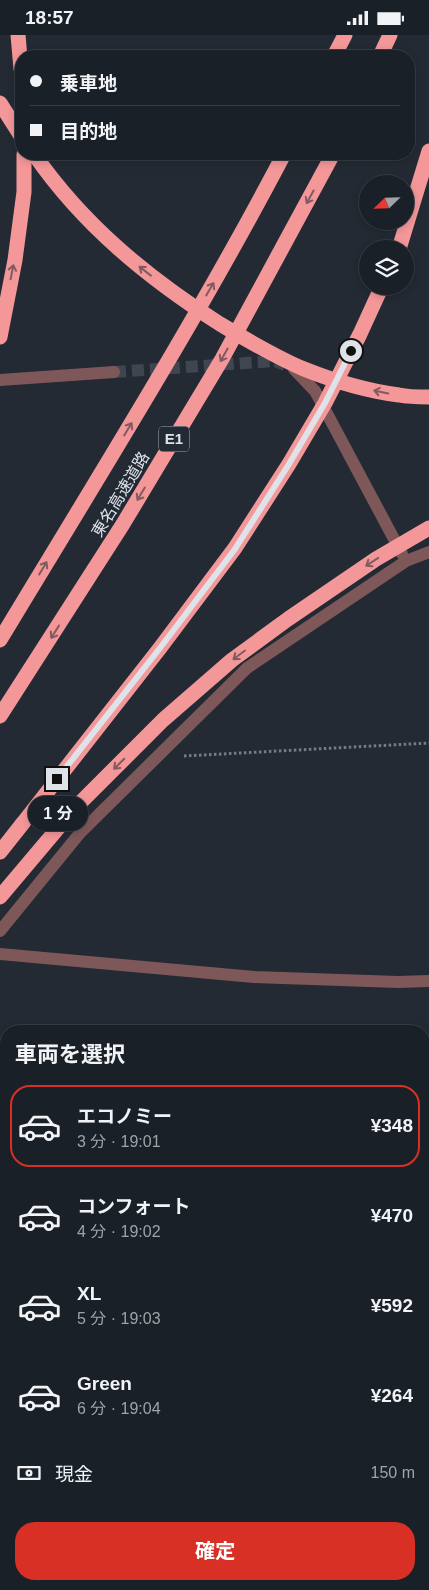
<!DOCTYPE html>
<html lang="ja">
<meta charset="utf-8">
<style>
:root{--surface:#1a2027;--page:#23282f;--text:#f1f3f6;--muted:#9fa3a7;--line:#383e44;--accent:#d93025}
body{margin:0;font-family:Helvetica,"Noto Sans JP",sans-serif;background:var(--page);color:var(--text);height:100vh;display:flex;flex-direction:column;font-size:19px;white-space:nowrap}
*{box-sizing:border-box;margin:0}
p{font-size:16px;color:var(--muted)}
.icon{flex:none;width:28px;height:28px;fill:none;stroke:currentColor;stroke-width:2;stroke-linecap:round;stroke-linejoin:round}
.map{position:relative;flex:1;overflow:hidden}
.details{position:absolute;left:0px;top:990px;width:430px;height:565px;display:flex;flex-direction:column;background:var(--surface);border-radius:20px 20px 0 0;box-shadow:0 2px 8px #0003,0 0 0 1px var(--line)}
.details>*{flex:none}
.banner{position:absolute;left:15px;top:15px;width:400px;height:110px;border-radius:20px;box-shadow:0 2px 8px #0003,0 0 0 1px var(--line);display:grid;align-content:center;height:110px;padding:0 15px;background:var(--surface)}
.needle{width:32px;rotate:247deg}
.buttons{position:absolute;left:359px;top:140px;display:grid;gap:10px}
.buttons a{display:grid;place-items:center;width:55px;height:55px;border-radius:50%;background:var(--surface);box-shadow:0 2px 8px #0003,0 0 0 1px var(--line);font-size:25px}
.end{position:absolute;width:22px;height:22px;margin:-11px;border:6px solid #dee2e9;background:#111;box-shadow:0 0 0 2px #111}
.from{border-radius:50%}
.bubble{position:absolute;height:35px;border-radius:18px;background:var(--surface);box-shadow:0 2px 8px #0003,0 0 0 1px var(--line);font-size:16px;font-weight:700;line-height:35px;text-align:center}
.banner b{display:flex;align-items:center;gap:18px;height:48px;font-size:19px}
.banner b+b{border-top:1px solid var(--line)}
.banner i{width:12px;height:12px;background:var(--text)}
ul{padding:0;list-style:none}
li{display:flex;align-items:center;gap:15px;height:82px;margin:0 10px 8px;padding:0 5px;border:2px solid transparent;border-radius:20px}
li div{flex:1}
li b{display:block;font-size:19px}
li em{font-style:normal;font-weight:700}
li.active{border-color:var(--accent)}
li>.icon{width:45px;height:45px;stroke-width:1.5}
h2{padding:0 15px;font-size:22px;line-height:60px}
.pay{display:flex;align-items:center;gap:12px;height:55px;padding:0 15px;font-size:19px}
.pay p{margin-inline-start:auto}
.action{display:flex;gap:10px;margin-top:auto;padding:10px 15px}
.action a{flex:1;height:58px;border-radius:20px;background:var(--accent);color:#fff;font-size:20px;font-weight:700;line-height:58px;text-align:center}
.status{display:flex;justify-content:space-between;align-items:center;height:35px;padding:0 25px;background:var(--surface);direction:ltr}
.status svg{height:14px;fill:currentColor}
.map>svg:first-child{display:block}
</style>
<div class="status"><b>18:57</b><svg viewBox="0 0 49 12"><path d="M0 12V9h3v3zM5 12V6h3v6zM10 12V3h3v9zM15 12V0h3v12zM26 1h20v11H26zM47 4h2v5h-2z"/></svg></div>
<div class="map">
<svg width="429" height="1555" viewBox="0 0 429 1555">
<rect width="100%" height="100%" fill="#232a34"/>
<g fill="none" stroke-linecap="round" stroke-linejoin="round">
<path stroke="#076b86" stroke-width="41" d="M424,1534L429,1531
M388,1555L399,1549"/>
</g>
<path fill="#c07b42" d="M0,1154L6,1164V1265L0,1255Z
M0,1270L6,1279V1374L0,1364Z"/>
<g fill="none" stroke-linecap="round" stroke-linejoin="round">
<path stroke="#3f464f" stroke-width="12" stroke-dasharray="12 6" stroke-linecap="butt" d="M114,337L275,326L285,330"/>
<path stroke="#767b84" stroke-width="3" stroke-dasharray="2.5 2.5" stroke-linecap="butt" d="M184,721L429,708
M424,1505L429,1502
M340,1555L350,1549"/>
<path stroke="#7e5859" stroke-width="12" d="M294,334L315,356L402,519
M0,345L114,337
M0,896L80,798L247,633L406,526L429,517
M0,919L254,942L398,947L429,946
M0,1086L6,1090
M424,1377L429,1380"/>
<path stroke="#f49799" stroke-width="15" d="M18,0L21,34
M334,21L345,0
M380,21L390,0
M0,68L21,101
M399,214L429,116
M0,302L15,225L24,157V119
M0,605C97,444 197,285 284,119
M0,681L123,489L222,324L333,119
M0,817L23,788"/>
<path stroke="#f49799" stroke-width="15" d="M34,119C83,190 148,243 220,289C247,305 275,322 304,334C334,346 367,356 399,360C409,362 419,362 429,362
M23,788L160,613L235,513L289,429L325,368L360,299L382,251
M0,862L75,773L163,685L232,625L288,584L376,524L429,493"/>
</g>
<defs><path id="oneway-shaft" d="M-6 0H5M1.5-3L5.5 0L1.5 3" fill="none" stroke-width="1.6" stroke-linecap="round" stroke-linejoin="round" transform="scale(1.25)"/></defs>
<g stroke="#815b61">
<use href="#oneway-shaft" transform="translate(310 162) rotate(119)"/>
<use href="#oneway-shaft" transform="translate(145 236) rotate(-142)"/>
<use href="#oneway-shaft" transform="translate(12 237) rotate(-79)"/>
<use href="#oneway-shaft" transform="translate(210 254) rotate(-60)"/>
<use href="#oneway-shaft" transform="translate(224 320) rotate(119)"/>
<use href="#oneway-shaft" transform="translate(381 357) rotate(-168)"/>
<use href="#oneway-shaft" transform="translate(128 394) rotate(-59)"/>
<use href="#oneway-shaft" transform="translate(141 459) rotate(121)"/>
<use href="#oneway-shaft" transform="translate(372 527) rotate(147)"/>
<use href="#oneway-shaft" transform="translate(43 533) rotate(-59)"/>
<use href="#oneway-shaft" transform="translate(55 597) rotate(122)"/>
<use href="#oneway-shaft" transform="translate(239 620) rotate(143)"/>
<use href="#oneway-shaft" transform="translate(119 729) rotate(135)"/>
</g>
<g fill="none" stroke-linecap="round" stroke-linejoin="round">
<path stroke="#dee2e9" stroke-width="6" d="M57,744L160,613L235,514L289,429L325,368L351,316"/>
</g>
<g text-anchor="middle" stroke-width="5" stroke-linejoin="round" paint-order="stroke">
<rect fill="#232a34" stroke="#a6abb3" stroke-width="1" x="159" y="391.5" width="30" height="25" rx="4"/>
<g font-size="15" font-weight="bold" fill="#dee2e9">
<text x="174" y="409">E1</text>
</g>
<g font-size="16" fill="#dee2e9" stroke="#232a34">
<text transform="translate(120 459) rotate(-59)" y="6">東名高速道路</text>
</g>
</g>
</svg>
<div class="buttons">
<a><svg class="needle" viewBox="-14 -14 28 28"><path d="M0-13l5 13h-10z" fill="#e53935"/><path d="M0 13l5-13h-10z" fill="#9fa3a7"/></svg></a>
<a><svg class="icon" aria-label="layers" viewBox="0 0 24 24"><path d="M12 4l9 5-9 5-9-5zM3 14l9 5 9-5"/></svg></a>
</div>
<i class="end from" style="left:351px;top:316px"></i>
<i class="end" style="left:57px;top:744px"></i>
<div class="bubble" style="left:28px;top:761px;width:60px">1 分</div>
<div class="banner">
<b><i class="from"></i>乗車地</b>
<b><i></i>目的地</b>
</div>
<section class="details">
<h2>車両を選択</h2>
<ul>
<li class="active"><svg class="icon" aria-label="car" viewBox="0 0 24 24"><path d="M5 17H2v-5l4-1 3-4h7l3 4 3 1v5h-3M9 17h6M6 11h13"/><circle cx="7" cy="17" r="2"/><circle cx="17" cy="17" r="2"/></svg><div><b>エコノミー</b><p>3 分 · 19:01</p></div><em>¥348</em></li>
<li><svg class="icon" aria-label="car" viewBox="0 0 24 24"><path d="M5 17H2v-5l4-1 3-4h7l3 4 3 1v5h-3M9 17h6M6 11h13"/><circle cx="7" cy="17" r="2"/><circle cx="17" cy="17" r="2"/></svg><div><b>コンフォート</b><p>4 分 · 19:02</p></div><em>¥470</em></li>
<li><svg class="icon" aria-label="car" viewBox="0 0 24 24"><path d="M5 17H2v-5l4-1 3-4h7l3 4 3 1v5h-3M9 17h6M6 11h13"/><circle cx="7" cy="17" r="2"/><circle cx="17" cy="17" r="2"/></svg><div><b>XL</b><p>5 分 · 19:03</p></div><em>¥592</em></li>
<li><svg class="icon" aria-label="car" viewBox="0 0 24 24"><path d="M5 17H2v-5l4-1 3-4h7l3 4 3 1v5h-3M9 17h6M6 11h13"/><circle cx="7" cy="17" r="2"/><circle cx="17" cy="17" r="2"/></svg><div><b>Green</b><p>6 分 · 19:04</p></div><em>¥264</em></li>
</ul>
<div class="pay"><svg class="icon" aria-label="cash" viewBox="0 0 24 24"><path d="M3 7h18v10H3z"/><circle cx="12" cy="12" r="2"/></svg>現金<p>150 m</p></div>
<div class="action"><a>確定</a></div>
</section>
</div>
